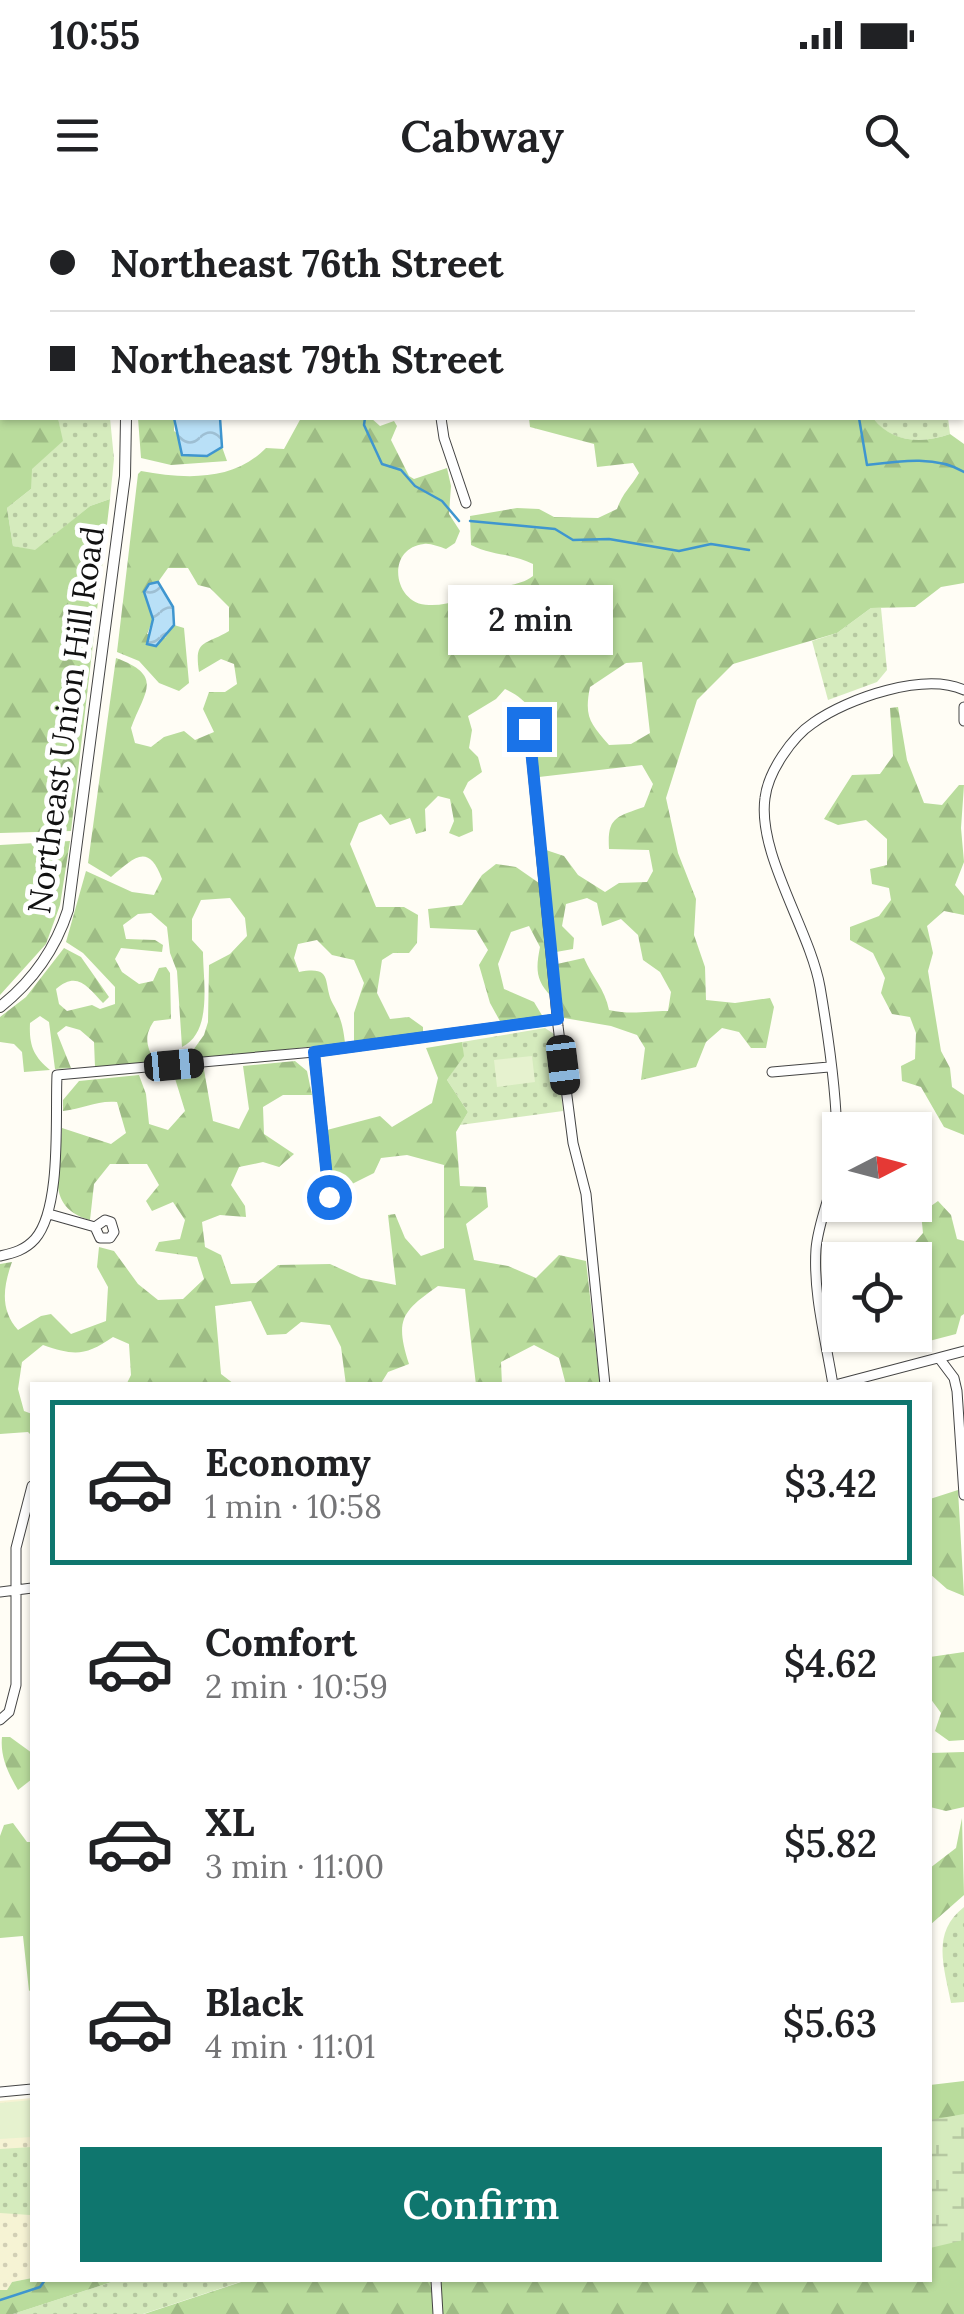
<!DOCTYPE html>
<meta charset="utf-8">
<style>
:root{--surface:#fff;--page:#f2f2f2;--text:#202124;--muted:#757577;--line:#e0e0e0;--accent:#0f766e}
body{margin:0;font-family:Lora,serif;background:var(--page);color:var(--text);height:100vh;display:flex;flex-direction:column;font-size:38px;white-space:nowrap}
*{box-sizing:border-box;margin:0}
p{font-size:32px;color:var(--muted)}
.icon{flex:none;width:55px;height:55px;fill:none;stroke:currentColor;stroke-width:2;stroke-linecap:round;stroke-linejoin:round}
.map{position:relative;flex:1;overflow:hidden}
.details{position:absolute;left:30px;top:1182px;width:902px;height:900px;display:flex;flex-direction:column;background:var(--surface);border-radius:0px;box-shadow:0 2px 8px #0004}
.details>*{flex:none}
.banner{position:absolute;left:0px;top:0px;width:965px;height:220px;box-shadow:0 2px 8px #0004;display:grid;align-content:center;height:220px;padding:0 50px;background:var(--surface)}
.needle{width:65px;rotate:84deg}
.fabs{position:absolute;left:822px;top:912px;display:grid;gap:20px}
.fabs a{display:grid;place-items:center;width:110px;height:110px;border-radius:0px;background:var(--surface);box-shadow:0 2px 8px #0004;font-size:50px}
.end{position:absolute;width:45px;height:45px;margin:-22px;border:12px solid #1a73e8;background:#fff;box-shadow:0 0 0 5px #fff}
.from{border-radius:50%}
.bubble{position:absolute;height:70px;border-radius:0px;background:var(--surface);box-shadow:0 2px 8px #0004;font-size:32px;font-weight:600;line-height:70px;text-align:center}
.car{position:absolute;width:30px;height:60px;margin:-30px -15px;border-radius:12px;box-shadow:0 0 8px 2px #0007;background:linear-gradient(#222 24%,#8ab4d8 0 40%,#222 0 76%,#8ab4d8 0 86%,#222 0)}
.banner b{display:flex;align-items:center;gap:35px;height:95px;font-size:38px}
.banner b+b{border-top:2px solid var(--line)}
.banner i{width:25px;height:25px;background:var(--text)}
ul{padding:18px 0 0;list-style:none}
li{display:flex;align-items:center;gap:30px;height:165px;margin:0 20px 15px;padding:0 30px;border:5px solid transparent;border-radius:0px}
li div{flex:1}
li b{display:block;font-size:38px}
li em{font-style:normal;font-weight:600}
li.on{border-color:var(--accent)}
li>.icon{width:90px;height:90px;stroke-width:1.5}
.primary-button{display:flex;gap:20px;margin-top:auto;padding:20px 50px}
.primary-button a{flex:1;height:115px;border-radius:0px;background:var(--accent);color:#fff;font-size:40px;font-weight:600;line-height:115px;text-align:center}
.status{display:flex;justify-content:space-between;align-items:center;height:70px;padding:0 50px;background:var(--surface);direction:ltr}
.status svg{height:28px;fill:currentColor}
header{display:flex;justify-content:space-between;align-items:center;height:130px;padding:0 50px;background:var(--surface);font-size:45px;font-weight:600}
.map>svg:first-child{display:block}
</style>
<div class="status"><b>10:55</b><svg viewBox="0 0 49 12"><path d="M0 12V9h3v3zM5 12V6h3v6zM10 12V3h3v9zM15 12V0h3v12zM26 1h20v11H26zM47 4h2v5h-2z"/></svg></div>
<header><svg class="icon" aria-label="menu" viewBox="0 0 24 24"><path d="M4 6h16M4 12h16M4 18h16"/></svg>Cabway<svg class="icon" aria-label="search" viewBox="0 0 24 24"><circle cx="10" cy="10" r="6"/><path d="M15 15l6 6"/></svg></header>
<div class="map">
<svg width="964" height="2114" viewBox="0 0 964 2114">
<defs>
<pattern id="farmland-dots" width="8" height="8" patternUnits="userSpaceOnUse" patternTransform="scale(2.5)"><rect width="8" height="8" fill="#f6f3d4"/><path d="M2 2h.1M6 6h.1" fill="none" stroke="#d2cfb5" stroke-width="1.8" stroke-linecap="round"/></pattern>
<pattern id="grass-dots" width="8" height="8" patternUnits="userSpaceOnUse" patternTransform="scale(2.5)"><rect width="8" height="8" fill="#d5ebbd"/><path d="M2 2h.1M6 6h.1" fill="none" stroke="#b6c8a1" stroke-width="1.8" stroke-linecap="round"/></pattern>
<pattern id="forest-firs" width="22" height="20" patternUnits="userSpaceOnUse" patternTransform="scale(2.5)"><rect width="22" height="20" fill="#b9dc9c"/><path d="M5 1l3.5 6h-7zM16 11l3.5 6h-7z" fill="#9ebc85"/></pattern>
<pattern id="wetland-marsh" width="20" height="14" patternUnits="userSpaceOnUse" patternTransform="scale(2.5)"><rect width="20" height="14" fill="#d5ebbd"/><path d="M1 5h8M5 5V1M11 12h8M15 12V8" fill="none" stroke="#b6c8a1"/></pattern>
<pattern id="water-waves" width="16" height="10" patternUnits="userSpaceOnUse" patternTransform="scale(2.5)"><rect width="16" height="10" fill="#b9e0f7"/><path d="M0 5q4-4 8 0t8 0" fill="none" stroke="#9ebfd3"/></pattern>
</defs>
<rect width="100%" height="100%" fill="#fffdf5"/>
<path fill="url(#farmland-dots)" d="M32,1898V2078L12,2082L7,2090H0V1901Z"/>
<path fill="url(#grass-dots)" d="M58,218H110L114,259L110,299L90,306L35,351L13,346L7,308L31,289V269L62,241Z
M873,218H948L950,234C922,244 891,243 873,218Z
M871,408H881L887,470L877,482L828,500L812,441L837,433Z
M545,828L554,834L563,911L460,925L468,912L447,880L463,856L462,842Z
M964,1707V1802L951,1803C944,1766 931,1733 964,1707Z
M32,1947V2012L30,2015L0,2013V1949Z
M118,2080H246L143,2114H13Z"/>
<path fill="url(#forest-firs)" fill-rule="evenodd" d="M0,166L2,218H58L63,241L32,269L31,289L7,308L13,346L35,350L90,306L110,299L71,631L0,633Z
M138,218H174V231L207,256L222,247L227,261L171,265L141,258Z
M301,218H371L380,226L394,221L397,226L391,240L409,276L414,279L447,268L451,286L449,314L460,331L455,343L446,349C440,347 430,343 424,344C385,348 393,405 429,405C449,406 471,396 489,390C504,385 520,386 533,376V364C512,353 492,356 471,345L470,316L517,308L539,309L554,317L598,318L617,309C623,292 631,287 639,273L633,263L597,267L594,244L530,227L529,218H873C892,243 922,244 950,234L964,244V383L941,387L915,407L871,408L837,433L733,464L697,500L666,598L678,653L696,699L694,735L705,767L706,800L735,803L770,798L774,807L766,848H751L739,832L722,828L706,842L696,867L641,880L645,848L637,835L611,826L564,818L557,764L584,758C592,777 605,789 609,810C632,815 645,811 668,811L671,792L660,772L643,760L638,735L621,719L602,726L597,703L587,698L566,704L562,726L574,738L573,749L556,752L546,650L564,656L578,675L605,692L619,683L647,682L653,671L649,650L609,649C607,617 616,617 644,607L653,584L642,565L539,577L535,554L544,539C537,516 528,499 505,489L496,499L468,516L472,530L469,548L478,557L482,572L468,582L463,592L472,610L473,631L459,637L449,633L454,621L450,599L438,596L425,609L426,631L416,634L410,618L390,625L381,614L359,623L350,644L376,707H404L418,715L417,743L409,753H393L382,760L377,793L390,819L409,817L423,827V833L354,842V813L364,783L354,760L332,755L317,740L298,744L294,758L299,772C335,765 322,784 333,804C341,818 343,826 345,843L186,860L204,835L208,822L209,765L230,754L247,736L245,718L230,698L201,700L192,719V740L203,752C203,781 213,832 182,847L177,771L170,753L167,727L151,713L138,714L123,725L126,739L155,740L163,745L162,752L121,748L115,759L122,772L139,784L153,781L159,768L166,767L170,773L171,819L154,821C143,837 147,846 155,863L95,867L94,842L80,830L66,826L57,833L71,868L55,869L49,822L40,816L30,823C29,845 33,856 50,870L24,872L22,852L14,844L0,842V817L26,797L64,748L81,757L109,797L103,803C88,788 78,770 56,789L59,804L67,811L92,805L100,809L115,804V787L83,753L66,742L86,671L132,692L154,695L162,679C148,641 133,659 111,677L88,663L116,458C165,476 144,492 131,528L135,543L151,547L164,537L184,531L195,540L214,532L203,509L209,492H225L237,484L234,464L221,459L199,472C194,439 204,446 229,431V407L210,388L198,385L188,368H168L158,382L149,384L144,392L153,419L147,434L165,438L174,425L184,428L189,483L179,491L159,483L139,461L117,452L138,274L141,271C184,279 233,282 266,248L284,249ZM642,462L650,533L631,544L609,545C590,523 584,517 590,487L626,463Z
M898,507L907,560L924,603L942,605L959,585H964L961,628L964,662L955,685L964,696V715L944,711L927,726L933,753L928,771L941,851L950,868L952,887L964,895V935L944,927L921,887L902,881L901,866L915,859L916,833L910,817L892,814L881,793L885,778L873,753L850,740V727L879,716L891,700L889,688L872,684L870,669L887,665V639L866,620L838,625L824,619L852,575L880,574L893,556L890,508Z
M70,641L60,705L46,744L0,795V645Z
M496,664L516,667L539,683L551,796C535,780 536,768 540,747L529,726L511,732L498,764L504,789L534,802L543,817L501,823L490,803L479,765L488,750L476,730L430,728L428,709L462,705L482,675Z
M462,842L464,856L447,880L468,912L456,932L460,986L486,987L488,1007L466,1024L474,1060L508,1066L536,1078L559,1055L586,1061L600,1185H566L559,1158L534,1145L501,1162L502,1185H476L465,1089L438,1086C401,1112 395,1120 409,1164L388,1172L380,1185H346L341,1147L330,1125L301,1122L286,1134L267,1135L251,1101L215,1106L221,1174L234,1184L264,1182L265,1185H126L131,1175L129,1144L113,1137C85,1156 75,1156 43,1145L22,1162L18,1189L24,1211L32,1214V1236L28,1232L0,1234V1064L12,1062C3,1087 0,1110 18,1130L41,1116L51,1114L71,1134L106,1121L108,1087L97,1067L99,1047L114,1051L138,1084L158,1100L183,1099L204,1079L197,1057L155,1051L159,1042L180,1039L185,1020L173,1002L152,1011L146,1001L159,985L147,964H110L94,984L90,1020C43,1007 60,967 62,928L111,944L126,933L117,902C97,900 83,909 63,911V900L79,881L139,875L146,894L149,924L168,930L185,911L173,872L204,870L213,921L239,929L249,909L243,866L295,861L307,871L312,895H283L263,907L264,934L294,954L279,967L263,962L239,967L231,985L245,1006L246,1017L220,1015L202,1022L205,1047L221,1055L231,1084L256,1083L278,1065L330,1064L361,1078L396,1085L388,1015L395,1014L405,1038L421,1056L444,1048V965L407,955L381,958L374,973L344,988L332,980L327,930L380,916L392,927L432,903L438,878L426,848Z
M938,1001L951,1015L957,1039L964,1041V1114L961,1116L956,1134L910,1146V1135H915V1060H840V1096L834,1097L829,1056L868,1050L905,1054L923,1033L921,1013Z
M958,1290L964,1396L947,1389L930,1374V1299Z
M964,1452V1540L949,1541L935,1531L941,1513L930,1498V1457Z
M2,1537H10L32,1553V1579L18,1590C8,1573 0,1556 2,1537Z
M964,1552V1607L946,1611L930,1607V1553Z
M962,1618L964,1695L930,1725V1668L956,1648Z
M13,1623L27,1642H32V1789L29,1791L23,1736L0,1738V1636L4,1625Z
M964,1881V2114H144L247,2080H930V1885Z
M32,2078V2080H118L13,2114H0V2090H7L12,2082Z"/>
<path fill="url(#wetland-marsh)" d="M964,1914V2040L930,2048V1920Z"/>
<path fill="#e6f2cf" d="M532,856L535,882L497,887L494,860Z
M32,1900V1937L0,1939V1903Z"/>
<path fill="url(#water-waves)" stroke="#3f96cf" stroke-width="2.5" d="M174,218H220L222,247L207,256L182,255Z
M158,382L173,407L174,425L156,446L147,444L153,419L144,392L149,384Z"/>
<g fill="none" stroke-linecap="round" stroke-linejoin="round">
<path stroke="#3f96cf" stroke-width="2.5" d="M684,0V2
M205,2V0
M365,218L364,225L382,264L401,270L415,286L442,301L459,321
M859,218L867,265C898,261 937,255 964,272
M470,321L555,329L573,340L609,339L679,351L711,344L749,350
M0,2100L40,2087L45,2080"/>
<g stroke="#444" stroke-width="11">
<path id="minor" d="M501,0L503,2
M937,0V2
M330,2L331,0
M441,218L444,238L466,303
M964,507V521
M529,529L558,826L573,943L586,994L605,1185
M314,852L329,997
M772,872L829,867
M49,1014L95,1027L100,1038H110L114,1032L111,1022L105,1020L95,1027
M0,1056C14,1053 25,1050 35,1039C62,1008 55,916 57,875L314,852L558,819
M939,1158L954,1178L957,1191L964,1295
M833,1185C826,1141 813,1094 816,1049C818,1024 829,1000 834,976C843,930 828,834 820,787C810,730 757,654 765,598C768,572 792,537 813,523C848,498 924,472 964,490
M835,1185L964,1151
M0,1392L32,1388
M0,1520L9,1512L16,1485V1348L32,1286
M0,1892L32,1889
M436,2080L438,2114"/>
</g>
<g stroke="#444" stroke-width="12">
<path id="tertiary" d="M96,0V2
M0,807C33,781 55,750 68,710L125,276L126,218"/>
</g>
<use href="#minor" stroke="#fff" stroke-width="9"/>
<use href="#tertiary" stroke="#fff" stroke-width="10"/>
</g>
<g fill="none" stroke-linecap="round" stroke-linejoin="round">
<path stroke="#1a73e8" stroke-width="12" d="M329,997L314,852L558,819L529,529"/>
</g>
<g text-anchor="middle" stroke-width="10" stroke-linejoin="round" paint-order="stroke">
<g font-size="32" fill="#111" stroke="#fff">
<text transform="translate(66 520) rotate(-82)" y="11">Northeast Union Hill Road</text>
</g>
</g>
</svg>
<div class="fabs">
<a><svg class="needle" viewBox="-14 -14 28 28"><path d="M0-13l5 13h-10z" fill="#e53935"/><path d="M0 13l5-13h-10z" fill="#757577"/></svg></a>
<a><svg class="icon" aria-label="locate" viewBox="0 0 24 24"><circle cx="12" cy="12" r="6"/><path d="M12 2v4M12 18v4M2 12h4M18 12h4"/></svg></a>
</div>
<i class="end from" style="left:329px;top:997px"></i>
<i class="end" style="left:529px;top:529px"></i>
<div class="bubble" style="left:448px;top:385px;width:165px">2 min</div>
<i class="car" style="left:174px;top:865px;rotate:85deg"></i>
<i class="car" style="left:563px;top:865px;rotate:173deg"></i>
<div class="banner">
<b><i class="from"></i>Northeast 76th Street</b>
<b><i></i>Northeast 79th Street</b>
</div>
<section class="details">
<ul>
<li class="on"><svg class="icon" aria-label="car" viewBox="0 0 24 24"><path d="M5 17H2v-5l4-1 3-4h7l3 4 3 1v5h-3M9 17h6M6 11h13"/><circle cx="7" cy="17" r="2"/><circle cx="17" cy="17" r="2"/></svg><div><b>Economy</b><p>1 min · 10:58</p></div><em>$3.42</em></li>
<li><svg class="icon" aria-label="car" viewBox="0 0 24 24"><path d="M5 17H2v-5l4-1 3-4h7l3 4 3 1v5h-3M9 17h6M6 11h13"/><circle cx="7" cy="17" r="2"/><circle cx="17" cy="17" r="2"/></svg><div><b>Comfort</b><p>2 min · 10:59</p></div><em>$4.62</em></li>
<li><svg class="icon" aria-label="car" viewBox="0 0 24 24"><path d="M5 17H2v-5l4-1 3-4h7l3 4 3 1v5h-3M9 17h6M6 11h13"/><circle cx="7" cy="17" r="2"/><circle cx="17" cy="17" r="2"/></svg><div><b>XL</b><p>3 min · 11:00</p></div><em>$5.82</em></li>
<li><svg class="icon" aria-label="car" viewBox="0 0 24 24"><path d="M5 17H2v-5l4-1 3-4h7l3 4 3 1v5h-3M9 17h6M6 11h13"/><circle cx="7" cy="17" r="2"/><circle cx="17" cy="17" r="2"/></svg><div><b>Black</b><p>4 min · 11:01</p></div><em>$5.63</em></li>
</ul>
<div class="primary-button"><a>Confirm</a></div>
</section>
</div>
